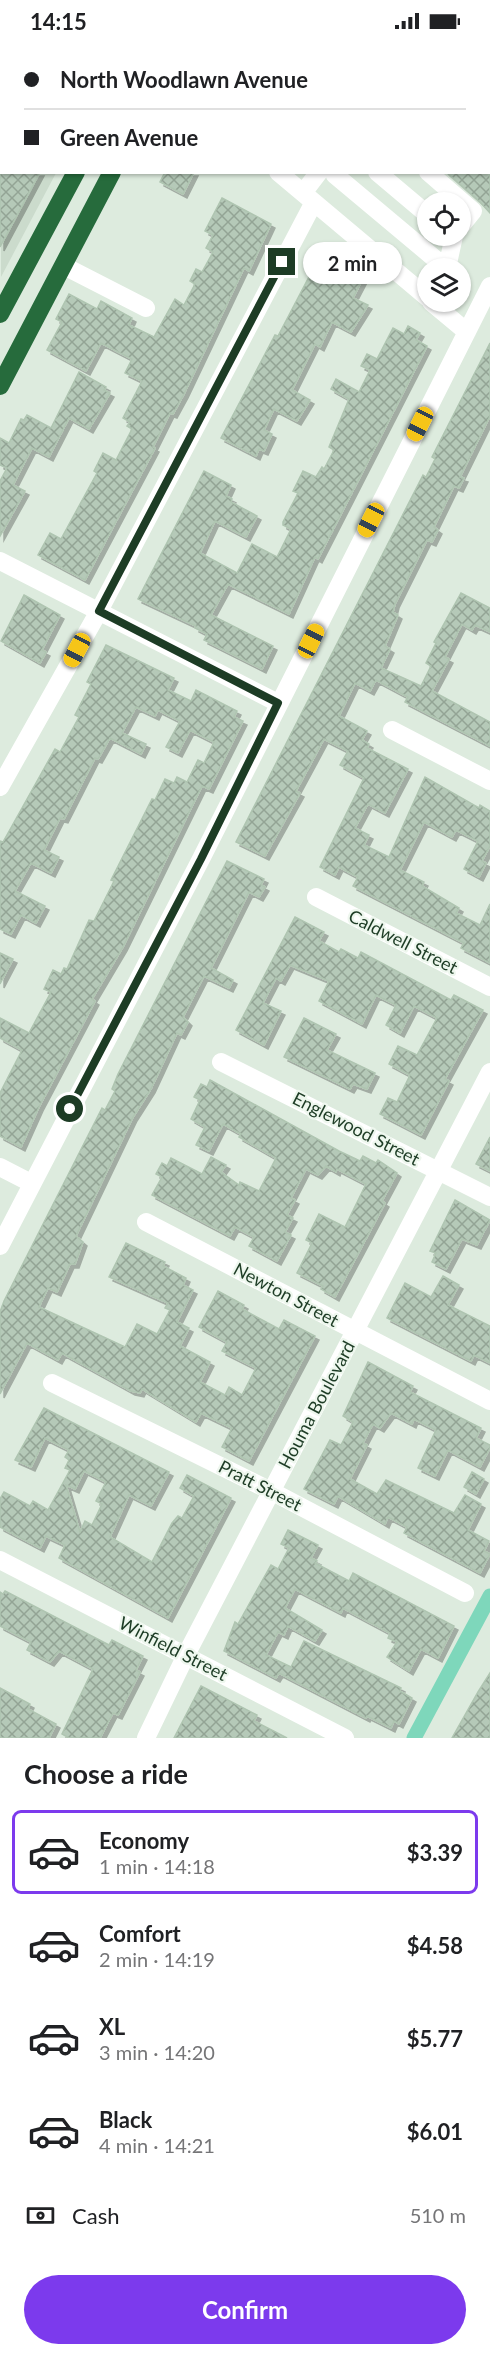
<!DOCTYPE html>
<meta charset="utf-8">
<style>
:root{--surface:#fff;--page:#f2f2f2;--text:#202124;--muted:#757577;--line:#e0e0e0;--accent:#7c3aed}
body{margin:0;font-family:Lato,sans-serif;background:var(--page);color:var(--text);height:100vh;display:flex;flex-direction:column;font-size:22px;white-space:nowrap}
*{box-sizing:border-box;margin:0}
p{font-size:20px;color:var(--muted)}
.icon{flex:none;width:33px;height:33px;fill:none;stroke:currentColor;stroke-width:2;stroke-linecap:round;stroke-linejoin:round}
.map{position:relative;height:1696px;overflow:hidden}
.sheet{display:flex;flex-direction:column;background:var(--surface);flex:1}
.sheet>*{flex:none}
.hud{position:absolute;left:0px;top:0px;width:490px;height:132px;box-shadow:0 2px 4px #0004;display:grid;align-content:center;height:132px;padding:0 24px;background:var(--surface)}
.controls{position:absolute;left:417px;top:150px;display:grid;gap:12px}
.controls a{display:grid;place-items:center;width:54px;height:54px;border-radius:50%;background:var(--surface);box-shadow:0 2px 4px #0004;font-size:30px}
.end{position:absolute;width:27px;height:27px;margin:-14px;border:8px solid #1d3c25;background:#fff;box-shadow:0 0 0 3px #fff}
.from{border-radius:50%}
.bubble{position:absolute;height:42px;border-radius:21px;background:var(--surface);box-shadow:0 2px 4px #0004;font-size:20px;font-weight:700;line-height:42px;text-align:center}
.car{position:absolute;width:18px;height:36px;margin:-18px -9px;border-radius:8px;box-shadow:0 0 4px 2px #0007;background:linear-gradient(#f5c518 24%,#345 0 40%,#f5c518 0 76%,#345 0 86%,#f5c518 0)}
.hud b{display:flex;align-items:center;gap:21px;height:57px;font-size:22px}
.hud b+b{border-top:2px solid var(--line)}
.hud i{width:15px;height:15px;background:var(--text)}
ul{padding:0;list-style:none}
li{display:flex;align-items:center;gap:18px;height:84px;margin:0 12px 9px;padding:0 12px;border:3px solid transparent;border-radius:9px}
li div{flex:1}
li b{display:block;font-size:22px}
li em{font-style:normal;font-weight:700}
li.current{border-color:var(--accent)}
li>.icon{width:54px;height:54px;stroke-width:1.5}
h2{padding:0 24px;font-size:27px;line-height:72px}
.pay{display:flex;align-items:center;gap:15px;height:66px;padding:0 24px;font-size:22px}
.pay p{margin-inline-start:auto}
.action{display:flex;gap:12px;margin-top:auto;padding:12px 24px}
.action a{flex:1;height:69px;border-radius:36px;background:var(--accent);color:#fff;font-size:24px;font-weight:700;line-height:69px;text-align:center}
.status{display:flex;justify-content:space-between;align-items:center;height:42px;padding:0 30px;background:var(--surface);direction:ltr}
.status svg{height:16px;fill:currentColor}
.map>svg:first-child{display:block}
</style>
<div class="status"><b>14:15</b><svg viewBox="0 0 49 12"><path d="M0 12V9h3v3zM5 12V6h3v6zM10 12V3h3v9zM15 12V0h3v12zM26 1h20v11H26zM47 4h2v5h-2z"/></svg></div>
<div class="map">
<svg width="490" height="1696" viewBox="0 0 490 1696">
<defs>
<pattern id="building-cross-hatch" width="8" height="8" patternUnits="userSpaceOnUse" patternTransform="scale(1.5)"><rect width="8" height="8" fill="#b5c9b8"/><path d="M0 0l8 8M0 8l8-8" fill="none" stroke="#93a495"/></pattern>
<filter id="shadow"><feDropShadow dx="4" dy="4" stdDeviation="0" flood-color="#0004"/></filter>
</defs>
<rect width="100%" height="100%" fill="#ddebde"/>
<path fill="#cbdbcc" d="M1,45L2,130L56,131L1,235Z"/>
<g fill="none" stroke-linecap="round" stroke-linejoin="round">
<path stroke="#7ed7bb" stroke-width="15" d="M414,1696L490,1554"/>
</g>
<path fill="url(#building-cross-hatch)" stroke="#afc5b1" stroke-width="1.5" fill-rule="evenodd" filter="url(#shadow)" d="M0,130H40L0,205Z
M165,130H194L183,152L160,140Z
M446,130L490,131V171L480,160Z
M222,156L271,182L249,229L244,226L184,352L173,372L170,371L153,405L155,406L85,538L38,513L50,491L61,497L97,431L94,429L103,411L116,418L132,387L127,384L130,380L123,376L142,339L125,331L132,317L101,301L86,329L47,308L62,280L56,277L69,252L97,267L101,259L132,276L129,283L154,295L175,257L184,263L195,242L190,239L196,227L202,230L213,210L206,206L213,193L205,189Z
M329,205L368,227L353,256L368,263L351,290L332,280L320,305L315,302L292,348L310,358L297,379L274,367L264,388L272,392L264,409L259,407L256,414L221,396L275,293L278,294L321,212L324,213Z
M408,284L420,291L416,298L427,304L318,517L315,515L289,572L228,542L211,573L273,604L262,627L204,598L207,592L195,586L196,584L138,557L204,429L231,443L226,454L232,457L231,460L257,474L246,495L215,479L200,511L237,531L252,502L277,515L291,487L283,483V480L298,451L293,449L303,429L316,435L322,425L324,427L334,408L329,405L349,357L331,347L336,337L359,350L370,328L361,324L367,312L377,317L393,286L404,292Z
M490,301V374L460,435L464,436L459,446L454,444L434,485L438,488L432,500L427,498L395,562L393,570L398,573L385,604L390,607L381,626L421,644L431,624L426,621L436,601L434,600L461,551L490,566V590L475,583L472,588L462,582L445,615L449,617L432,649L490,680V704L405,660L408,655L376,638L370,649L355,641L339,674L367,689L362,698L369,702L367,706L408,727L385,771L368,762L355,786L369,793L364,803L389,815L425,735L479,766L480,763L490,769V804L482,819L486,821L479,835L464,827L478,799L456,788L452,795L424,780L400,828L424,840L422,844L459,866L456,871L480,883L490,862V921L461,906L464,901L353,844L358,835L339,825L335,833L320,825L364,736L340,723L348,709L324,697L296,749L300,751L265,814L236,800L423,433L426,435L435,417L432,415Z
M79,330L106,345L104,348L110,351L89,387L69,376L49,415L32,406L13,443L25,449L0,494V439L7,426L0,423V396L9,401L21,377L24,378L27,373L51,386Z
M24,553L60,573L42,608L46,610L40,621L1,599Z
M106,603L174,636L168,648L191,659L196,648L237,669L234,675L243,679L209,747L202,744L123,905L92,957L95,959L39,1065L21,1105L0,1094V1051L22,1008L0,996V976L29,991L51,950L44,947L53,928L61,932L64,926L67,927L89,878L94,879L114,839L111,838L152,757L155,758L165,737L174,741L177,735L187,740L198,718L204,721L214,700L190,688L178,711L166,705L180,679L158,668L155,674L136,665L122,691L146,702L141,712L110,696L98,717L95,716L64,777L60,776L44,808L59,815L51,831L31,821L15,849L45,864L36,881L21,873L11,892L0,887V799L3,800L55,707L60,710L79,675L75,673L91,642L87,640Z
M227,819L264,837L261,843L265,845L259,855L249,850L211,926L233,938L229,946L204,934L183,975L188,980L181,993L177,991L151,1047L133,1075L76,1194L83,1200L75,1222H70L57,1250L48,1246L39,1265L125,1305L137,1282L157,1292L170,1268L165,1266L168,1261L109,1235L126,1201L165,1220L163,1224L186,1236L183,1243L193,1248L177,1280L189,1286L180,1304L210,1320L200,1340L225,1353L229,1345L242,1353L256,1326L222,1309L227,1300L199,1285L218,1249L244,1263L242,1267L279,1287L284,1278L315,1294L249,1419L222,1405L232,1386L201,1371L196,1380L142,1347L140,1351L131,1349L62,1311L58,1318L27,1301L0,1352V1270L4,1259L102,1066L105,1068L115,1049L112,1047L118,1032Z
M295,875L324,890L319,899L339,910L341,907L358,916L361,910L451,958L454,953L483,968L445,1037L449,1039L421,1093L380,1072L388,1056L397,1060L410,1033L389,1022L398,1004L417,1013L437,976L414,964L400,991L386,983L396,963L376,953L362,982L319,959L329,939L290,923L281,939L276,936L263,961L281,969L264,1003L236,988Z
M0,911L13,917L0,942Z
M304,976L336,992L327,1008L375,1031L367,1047L353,1042L350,1047L284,1015Z
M210,1038L339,1109L360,1119L363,1114L376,1121L378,1118L397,1131L382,1159L385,1161L335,1255L321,1247L323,1244L297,1231L312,1201L306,1198L319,1172L345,1185L366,1142L337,1127L336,1130L326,1124L318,1133L306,1127L291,1156L295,1158L287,1173L293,1176L285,1190L291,1193L277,1219L249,1204L254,1195L235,1185L230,1194L152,1153L162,1135L156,1132L162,1121L167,1124L171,1116L202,1132L211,1115L226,1123L221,1130L239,1143L240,1140L259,1149L276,1116L239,1095L241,1092L223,1082L209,1109L196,1103L205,1085L191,1077L200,1058L194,1055L201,1042L207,1045Z
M490,1095V1129L476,1122Z
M455,1158L490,1178L477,1203L462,1197L446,1227L432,1220L436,1211L430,1209Z
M443,1234L459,1243L448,1263L490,1284V1321L474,1313L471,1319L387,1276L405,1241L431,1255Z
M368,1320L413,1344L410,1350L481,1386L476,1396L490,1403V1406L480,1425L448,1408L435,1434L418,1426L436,1388L414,1377L412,1382L391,1371L380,1386L373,1382L363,1401L367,1403L350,1437L377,1452L386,1438L454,1471L465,1453L481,1462L468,1488L489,1499L484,1509L490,1512L480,1531L404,1491L407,1485L388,1475L385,1482L338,1454L334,1462L304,1447L330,1398L341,1403L353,1380L343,1374Z
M44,1366L169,1430L151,1464L129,1453L110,1495L152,1520L172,1481L178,1474L182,1476L194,1454L180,1446L187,1433L231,1456L168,1576L59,1516L65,1503L46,1494L40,1506L0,1485V1457L4,1450L30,1464L33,1459L48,1468L70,1428L65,1426L69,1418L65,1415L69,1408L45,1396L31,1425L15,1418ZM84,1429L106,1440L96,1459L102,1462L92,1483L85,1479L80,1490L66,1443L75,1447Z
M472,1430L484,1437L476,1452L464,1445Z
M288,1488L318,1503L311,1516L317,1519L315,1521L349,1539L353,1531L454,1584L438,1616L421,1607L409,1629L387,1615L397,1600L388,1596L390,1591L343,1566L341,1571L295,1547L285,1566L322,1588L315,1599L288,1584L284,1593L278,1590L266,1613L291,1625L304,1599L401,1646L400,1649L412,1656L399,1682L394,1679L391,1686L367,1674L366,1676L279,1631L276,1636L224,1609L235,1580L238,1582L271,1523L278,1527L289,1506L281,1502Z
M5,1549L109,1603L112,1598L143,1614L136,1628L140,1630L118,1673L113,1671L100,1696H69L62,1692L93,1627L59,1609L50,1620L27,1608L31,1600L0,1584V1550L3,1552Z
M490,1631V1696H452L478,1650Z
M201,1644L257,1673L254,1679L287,1696H174Z
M0,1646L30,1662L28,1667L56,1682L49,1696H0Z"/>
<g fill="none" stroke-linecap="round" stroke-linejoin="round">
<path stroke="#fff" stroke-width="18" d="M120,0L121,2
M347,0L348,2
M99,2L100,0
M303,2L304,0
M489,119L490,120
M278,130L428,256
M336,130L335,133L446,226
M377,130L428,173
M428,130L473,169L460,185
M303,151L319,130
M64,224L146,266
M447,226L454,194
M431,260L467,290
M0,519L278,661
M392,688L490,739
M0,745L99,569L314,160
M316,855L490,945
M221,1020L490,1155
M0,1125L31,1141
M146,1180L490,1359
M0,1204L201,817L490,244
M52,1341L271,1449L465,1551
M0,1518L345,1696
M146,1696L186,1613L490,1030"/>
<path stroke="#5da570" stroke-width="18" d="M460,0L464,2
M489,7H490
M489,33L490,34"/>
<path stroke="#266b3c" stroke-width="18" d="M144,2L145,0
M179,2L180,0
M0,272L76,130
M0,344L112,130"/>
</g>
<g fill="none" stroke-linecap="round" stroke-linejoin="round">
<path stroke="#1d3c25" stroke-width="8" d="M70,1067L201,817L278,661L99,569L282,220"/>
</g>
<g text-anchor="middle" stroke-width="4.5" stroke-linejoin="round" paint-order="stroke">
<g font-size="18" fill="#1d3c25" stroke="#eef7ee">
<text transform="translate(403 900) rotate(27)" y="6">Caldwell Street</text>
<text transform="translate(356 1087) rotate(27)" y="6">Englewood Street</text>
<text transform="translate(286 1253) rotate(28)" y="6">Newton Street</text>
<text transform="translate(317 1363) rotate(-62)" y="6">Houma Boulevard</text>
<text transform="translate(260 1444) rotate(27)" y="6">Pratt Street</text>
<text transform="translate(173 1607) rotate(27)" y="6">Winfield Street</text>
</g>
</g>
</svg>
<div class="controls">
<a><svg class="icon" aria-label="locate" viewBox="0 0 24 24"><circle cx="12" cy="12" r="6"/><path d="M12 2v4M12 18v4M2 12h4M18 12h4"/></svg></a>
<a><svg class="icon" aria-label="layers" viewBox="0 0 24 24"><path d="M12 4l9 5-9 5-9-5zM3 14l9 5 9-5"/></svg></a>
</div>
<i class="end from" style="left:70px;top:1067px"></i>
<i class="end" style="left:282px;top:220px"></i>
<div class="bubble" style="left:303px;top:200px;width:99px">2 min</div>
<i class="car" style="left:420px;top:382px;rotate:207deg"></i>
<i class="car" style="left:371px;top:478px;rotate:207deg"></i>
<i class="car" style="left:311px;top:599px;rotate:26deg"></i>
<i class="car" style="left:77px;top:608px;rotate:208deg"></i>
<div class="hud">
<b><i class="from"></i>North Woodlawn Avenue</b>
<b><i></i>Green Avenue</b>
</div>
</div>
<section class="sheet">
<h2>Choose a ride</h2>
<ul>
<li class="current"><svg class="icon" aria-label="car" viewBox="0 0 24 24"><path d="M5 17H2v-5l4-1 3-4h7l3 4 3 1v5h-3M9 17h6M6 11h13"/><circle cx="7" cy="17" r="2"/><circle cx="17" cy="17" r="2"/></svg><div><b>Economy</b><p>1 min · 14:18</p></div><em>$3.39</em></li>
<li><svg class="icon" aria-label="car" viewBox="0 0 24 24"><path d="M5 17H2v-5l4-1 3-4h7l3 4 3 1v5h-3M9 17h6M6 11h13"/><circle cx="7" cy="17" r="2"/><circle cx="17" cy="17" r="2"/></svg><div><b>Comfort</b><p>2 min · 14:19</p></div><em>$4.58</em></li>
<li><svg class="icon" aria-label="car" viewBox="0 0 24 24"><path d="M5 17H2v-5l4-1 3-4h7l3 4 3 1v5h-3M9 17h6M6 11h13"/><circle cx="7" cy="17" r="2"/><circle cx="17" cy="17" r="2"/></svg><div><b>XL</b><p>3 min · 14:20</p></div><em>$5.77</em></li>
<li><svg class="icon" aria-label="car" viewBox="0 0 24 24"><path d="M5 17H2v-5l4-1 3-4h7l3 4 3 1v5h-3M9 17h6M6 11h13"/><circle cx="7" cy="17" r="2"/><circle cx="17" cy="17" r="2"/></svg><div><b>Black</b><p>4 min · 14:21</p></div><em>$6.01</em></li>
</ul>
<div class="pay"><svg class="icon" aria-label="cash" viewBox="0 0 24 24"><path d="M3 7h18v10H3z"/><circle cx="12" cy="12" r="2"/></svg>Cash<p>510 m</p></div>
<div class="action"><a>Confirm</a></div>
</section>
